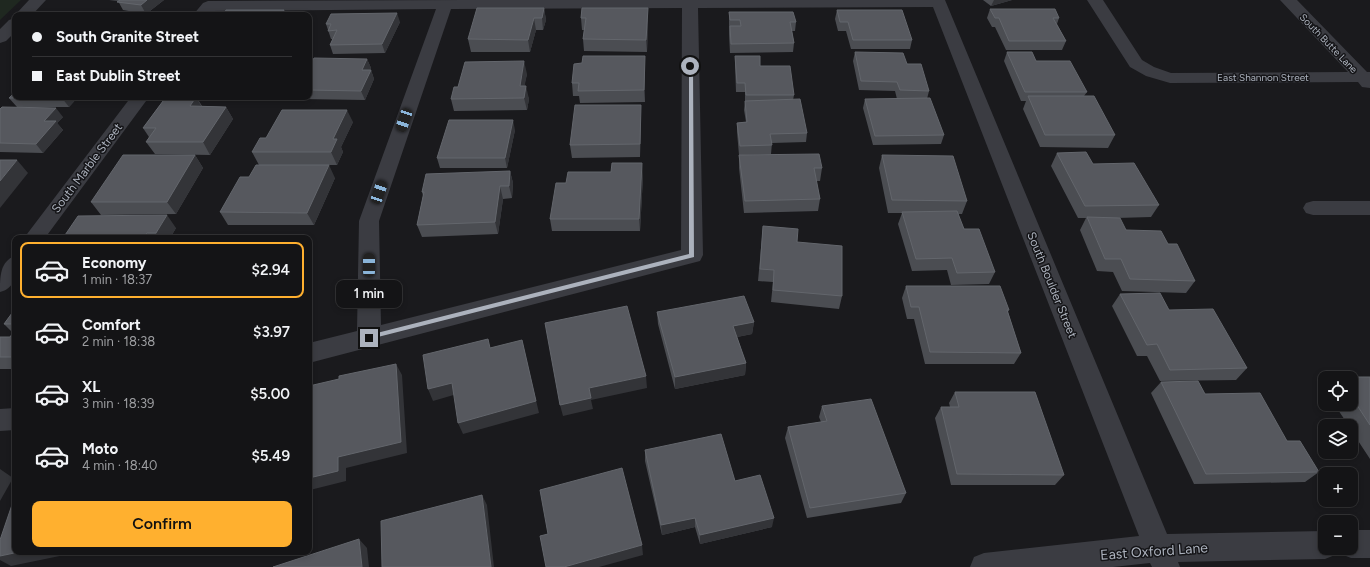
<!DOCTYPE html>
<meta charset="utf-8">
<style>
:root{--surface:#141416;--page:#1d1d1f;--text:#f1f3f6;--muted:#9d9ea1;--line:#333335;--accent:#ffb02f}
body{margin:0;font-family:Figtree,sans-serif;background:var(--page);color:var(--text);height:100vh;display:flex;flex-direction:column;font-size:15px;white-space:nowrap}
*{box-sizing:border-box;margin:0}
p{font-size:13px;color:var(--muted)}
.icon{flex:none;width:22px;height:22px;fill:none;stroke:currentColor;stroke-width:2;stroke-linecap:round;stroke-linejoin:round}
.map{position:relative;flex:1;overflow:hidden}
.sheet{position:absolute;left:12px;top:235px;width:300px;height:320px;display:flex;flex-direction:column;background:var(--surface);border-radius:8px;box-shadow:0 2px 6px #0003,0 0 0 1px var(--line)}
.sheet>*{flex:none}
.hud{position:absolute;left:12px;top:12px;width:300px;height:88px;border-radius:8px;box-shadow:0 2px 6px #0003,0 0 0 1px var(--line);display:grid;align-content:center;height:88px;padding:0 20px;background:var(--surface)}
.tools{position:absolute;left:1318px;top:371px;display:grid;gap:8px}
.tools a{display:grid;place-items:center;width:40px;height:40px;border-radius:8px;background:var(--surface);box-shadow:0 2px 6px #0003,0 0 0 1px var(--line);font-size:20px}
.end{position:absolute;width:18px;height:18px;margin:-9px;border:5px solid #acb2bd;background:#111;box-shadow:0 0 0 2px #111}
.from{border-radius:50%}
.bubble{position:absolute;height:28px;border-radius:8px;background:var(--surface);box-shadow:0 2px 6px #0003,0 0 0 1px var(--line);font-size:13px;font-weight:600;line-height:28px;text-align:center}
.car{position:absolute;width:12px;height:24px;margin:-12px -6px;border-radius:5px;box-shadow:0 0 3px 1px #0007;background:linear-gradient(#222 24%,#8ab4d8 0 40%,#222 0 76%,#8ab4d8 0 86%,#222 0)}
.hud b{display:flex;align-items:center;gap:14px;height:38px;font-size:15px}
.hud b+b{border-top:1px solid var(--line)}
.hud i{width:10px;height:10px;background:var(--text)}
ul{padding:7px 0 0;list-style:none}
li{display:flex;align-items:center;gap:12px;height:56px;margin:0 8px 6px;padding:0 12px;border:2px solid transparent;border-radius:8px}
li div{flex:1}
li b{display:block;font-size:15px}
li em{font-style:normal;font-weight:600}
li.on{border-color:var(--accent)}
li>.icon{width:36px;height:36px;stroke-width:1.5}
.button{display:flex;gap:8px;margin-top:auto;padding:8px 20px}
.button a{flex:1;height:46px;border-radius:8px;background:var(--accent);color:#111;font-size:16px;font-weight:600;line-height:46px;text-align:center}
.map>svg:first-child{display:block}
</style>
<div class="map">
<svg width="1370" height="567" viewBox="0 0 1370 567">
<rect width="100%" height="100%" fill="#1a1a1d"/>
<path fill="#1f2820" d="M0,0H21L0,20Z"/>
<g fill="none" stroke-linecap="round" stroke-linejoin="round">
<path fill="#3b3c42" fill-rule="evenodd" d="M29,0H46L32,15H15Z
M467,0H945L1167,534L1325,531V548H1338L1335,555L1325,559L1178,562L1180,567H1152L1150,563L1113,567H970L974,557L984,553L1139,536L933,7L698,8L703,255L700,261L309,363V343L357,331L359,221L436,9L212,11L209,15H193L203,3L208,1ZM682,8L681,250L381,325L379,221L451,9Z
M1087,0H1103L1142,60L1154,67L1171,73L1348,72L1280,0H1297L1367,72H1370V88L1362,87L1358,82L1170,83L1146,76L1130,67Z
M15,18V32L6,41L0,43V29L9,20Z
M131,97H149L45,238H24Z
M1313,201H1370V215H1313L1306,213L1303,208L1306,203Z
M15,256C15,272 18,287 0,292C0,277 0,261 15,256Z
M15,408V430L0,431V409Z
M1351,530H1370V558H1351L1341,554L1339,548H1351Z"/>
</g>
<path fill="#4b4d52" d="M109,0H164L146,14L123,10L118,1Z
M983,0H1012L991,6Z
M544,8L546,20L543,30H536L530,52H471L468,39Z
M582,8L648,20L647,52L584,51L583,39L584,30H582L581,18Z
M990,9L1059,18L1057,24L1066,41L1062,50H1006L995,27H992L987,18Z
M837,10L912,40L910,49H851L846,31H838L835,19Z
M729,12L796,22L795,31H792L794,43L793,52L730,53L729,35Z
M400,22L385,53L333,54L330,45L333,39H331L326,24Z
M855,52L907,64L929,91L927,99L944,135L941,144L873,145L863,108L865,99H897L895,91L859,90L853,61Z
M1007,52L1036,61L1087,92L1084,96L1115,135L1108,148L1040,147L1023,109L1026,101H1021L1004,61Z
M735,56L760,66L794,95L793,100L807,133L806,142L772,143L771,154L739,155L737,132V123L746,122L744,110L745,101V92H736L735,65Z
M367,59L371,68L370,70H371L374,79L365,100L300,99L299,97H309V67Z
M645,68V102L580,103L579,96H573L572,83Z
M527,74L524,86L529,99L527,110L454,111L451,99Z
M15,97H78L69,107H17L9,98Z
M166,97H240L197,98L202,106L226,107L233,119L210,155L155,154L146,142L149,137L143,128Z
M0,109L63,117L57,123L63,130L43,153L0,152Z
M641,117L640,157L572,158L570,145Z
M353,122L341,147L343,152L337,165H259L252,152L266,138Z
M515,130L507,168H440L437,158Z
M1057,153L1093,164L1159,205L1151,217L1117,218L1126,230L1168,244L1195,281L1186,293L1122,291L1113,272L1097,271L1080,230L1086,218H1078L1051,166Z
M195,155L203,168L176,214L101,215L91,202Z
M739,155L822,168L820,181H816L820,199L818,211L744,213L739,168Z
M882,155L967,201L962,214H958L964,229L995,272L989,284L951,285L947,270L912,271L898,224L902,213H888L879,168Z
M510,171L513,183L512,198L503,199L498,234L422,237L417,225L423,196L422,192Z
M611,172L643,176L640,231H552L550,219L566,183Z
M249,177L335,178L314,225H228L220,212Z
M763,226L797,242L842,296L839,309L771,302L773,282L758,281Z
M176,228L170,238H63Z
M906,286L1009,310L1008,312L1021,353L1014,364H925L914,319H907L902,298Z
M1120,294L1247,368L1236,380L1160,381L1147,356H1137L1112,306Z
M15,309V369H0V337H10L13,333L4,324Z
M657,312L754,322L752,334L737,337L746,363L745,375L675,389L658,324Z
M1338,377H1370V459L1351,430V426H1349L1334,404H1351V378H1337Z
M1161,382L1205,394L1287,441L1319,472L1305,482L1194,484L1151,393Z
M955,392L1064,475L1055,485H951L935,418L941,407H950L949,403Z
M822,406L906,493L901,503L807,518L785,438L788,427L821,422L819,417Z
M645,450L735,481L772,527L700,544L695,527L662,535L645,461Z"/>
<path fill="#333438" d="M147,0H164L146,14L141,5Z
M994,0H1012L991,6Z
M544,8L546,20L543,30L542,18Z
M648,8V20L647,52L646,40Z
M284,10L286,15H282Z
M139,12L141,15H136Z
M397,13L400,22L385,53L382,44Z
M534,18L536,30L530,52L528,40Z
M645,56V102L644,90Z
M367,59L371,68L365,79L362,70Z
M524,61L527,74L522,99L520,86Z
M371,70L374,79L365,100L361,91Z
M526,86L529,99L527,110L524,98Z
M63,97H78L69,107L62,98Z
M196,97L203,109L190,106Z
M641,105V117L640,157V144Z
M226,107L233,119L210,155L203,142Z
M56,108L63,117L57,123L63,130L43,153L36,144L44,121Z
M347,110L353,122L341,147L343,152L337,165L331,152L333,139Z
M513,120L515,130L507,168L505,158Z
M195,155L203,168L176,214L167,202Z
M17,160L28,173L0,208V181Z
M642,163L643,176L640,231L639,219Z
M329,165L335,178L314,225L307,213Z
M510,171L513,183L512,198L509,186Z
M500,186L503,199L498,234L495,222Z
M167,215L176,228L170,238H160L156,233Z
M147,233L151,238H144Z
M309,245L312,250L309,265Z
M754,322L752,334L732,338L733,326Z
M522,340L539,413L463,434L458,423Z
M746,363L745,375L675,389V377Z
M396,364L402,375L407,453L346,468V481L310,490L309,489V478Z
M646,376L647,388L591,400L593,409L563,416L560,405L589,388Z
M452,383L457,394L433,401L428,389Z
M0,469L13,478L0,501Z
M482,495L487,505L494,567H491Z
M695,518V527L662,535L661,525Z
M774,518L772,527L700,544V535Z
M359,539L367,548L369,567H362Z
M642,545L643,555L599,567H564Z
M19,552H79L11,566L0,560V556Z"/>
<path fill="#56585e" stroke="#63666c" d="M120,0H147L141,5L117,2Z
M477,8H544L542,18H534L528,40L468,39Z
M582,8H648L646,40L583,39L586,18H581Z
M990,9H1055L1059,18H1053L1066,41H1009L999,18H995Z
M226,10H284L282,15H223Z
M837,10H902L912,40H853L848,22H840Z
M139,12L136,15H71L74,13Z
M729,12H793L796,22H790L794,43L731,44L730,26H741L740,20H730Z
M397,13L382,44L330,45L337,30L328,31L331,24H326L331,14Z
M855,52L903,53L907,64H921L929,91L900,90L897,82L861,81Z
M1007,52H1032L1036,61H1070L1087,92H1025Z
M583,56H645L644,90L578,91L579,83H572L574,64L582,63Z
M735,56H760V66H790L794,95H746L745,83H737Z
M314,58L367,59L362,70H371L361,91L309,90V67Z
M524,61L520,86H526L524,98L451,99L454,87H458L465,62Z
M15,92V97H63L62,98H9Z
M1028,96H1094L1115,135H1045Z
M166,97H196L190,106L226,107L203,142H146L156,128H143Z
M930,98L944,135L875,136L865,99Z
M800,99L807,133L770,134L772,145L740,146L737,123L747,122L745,101Z
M575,105H641L640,144L570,145Z
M2,107L56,108L44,121H56L36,144L0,143V109Z
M282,110H347L333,139H337L331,152H252L260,138H266Z
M449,120H513L505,158H437Z
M1086,152L1093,164L1134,163L1159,205L1085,206L1057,153Z
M819,154L822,168H814L820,199L745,201L739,155Z
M123,155H195L167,202H91Z
M882,155L953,156L967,201L892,200Z
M0,160H17L0,181Z
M612,163H642L639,219H550L556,183H566L568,172H611Z
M256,165H329L307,213L220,212L240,177H249Z
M510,171L509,186H500L495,222L417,225L424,192H422L426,174Z
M957,211L964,229H979L995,272L957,273L952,258L916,259L902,212Z
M167,215L156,233H147L144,238H63L78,216Z
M1087,217L1120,218L1126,230L1161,231L1168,244H1177L1195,281L1130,279L1121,259H1105Z
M763,226L798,229L797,242L842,246V296L773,290L774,270L760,269Z
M906,286H1000L1009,310H1007L1021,353L930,352L919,307H911Z
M1160,293L1169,310L1213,309L1247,368L1170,370L1157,344L1147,345L1120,294Z
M744,296L754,322L733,326L746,363L675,377L657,312Z
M627,306L646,376L589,388L591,398L560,405L545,323Z
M15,309V324H4Z
M15,330V357H0V337H10Z
M488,339L490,348L522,340L536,401L458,423L452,383L428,389L423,355Z
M396,364L401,442L338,457V471L309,478V386L339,379V376Z
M1338,377H1370V425L1351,396V378H1339Z
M1198,381L1205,394L1260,393L1287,441H1300L1319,472L1206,474L1161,382Z
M955,392H1035L1064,475L957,474L941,407H959Z
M871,399L906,493L810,508L788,427L827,421L822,406Z
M721,434L735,481L760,475L774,518L700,535L695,518L661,525L645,450Z
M622,468L642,545L564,567H546L540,536L548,534L540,490Z
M482,495L491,567H382L381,521Z
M15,496V552H19L0,556V540Z
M359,539L362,567H273Z"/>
<path fill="#acb2bd" d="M689,65L693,66L694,257L366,340V336L369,335L689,254Z"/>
<g text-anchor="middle" stroke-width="3" stroke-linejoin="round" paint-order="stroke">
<g font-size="10" fill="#acb2bd" stroke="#151518">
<text transform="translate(1329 43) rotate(46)" y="4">South Butte Lane</text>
<text x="1263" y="81">East Shannon Street</text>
</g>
<g font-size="12" fill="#acb2bd" stroke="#151518">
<text transform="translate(87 168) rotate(-53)" y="4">South Marble Street</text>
<text transform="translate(1052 285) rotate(68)" y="4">South Boulder Street</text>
</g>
<g font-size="14" fill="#acb2bd" stroke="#151518">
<text transform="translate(1154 551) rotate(-4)" y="5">East Oxford Lane</text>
</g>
</g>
</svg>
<div class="tools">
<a><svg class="icon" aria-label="locate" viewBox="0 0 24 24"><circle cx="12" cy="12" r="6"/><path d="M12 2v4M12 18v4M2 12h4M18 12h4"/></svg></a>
<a><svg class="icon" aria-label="layers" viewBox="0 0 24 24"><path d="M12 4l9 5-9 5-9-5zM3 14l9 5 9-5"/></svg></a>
<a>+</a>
<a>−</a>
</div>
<i class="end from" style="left:690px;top:66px"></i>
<i class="end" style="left:369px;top:338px"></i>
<div class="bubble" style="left:336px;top:280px;width:66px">1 min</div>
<i class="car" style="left:404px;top:120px;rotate:199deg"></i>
<i class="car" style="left:379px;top:192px;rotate:19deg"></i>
<i class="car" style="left:369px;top:265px;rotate:0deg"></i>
<div class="hud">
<b><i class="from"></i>South Granite Street</b>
<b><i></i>East Dublin Street</b>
</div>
<section class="sheet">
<ul>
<li class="on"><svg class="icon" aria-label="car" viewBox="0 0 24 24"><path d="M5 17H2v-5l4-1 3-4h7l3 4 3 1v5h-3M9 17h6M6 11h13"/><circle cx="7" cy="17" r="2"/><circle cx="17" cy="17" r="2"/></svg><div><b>Economy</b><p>1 min · 18:37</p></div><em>$2.94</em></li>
<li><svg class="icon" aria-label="car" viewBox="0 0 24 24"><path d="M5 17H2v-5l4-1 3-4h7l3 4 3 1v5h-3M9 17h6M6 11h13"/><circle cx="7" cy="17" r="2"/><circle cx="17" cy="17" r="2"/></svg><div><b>Comfort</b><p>2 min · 18:38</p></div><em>$3.97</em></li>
<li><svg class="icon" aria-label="car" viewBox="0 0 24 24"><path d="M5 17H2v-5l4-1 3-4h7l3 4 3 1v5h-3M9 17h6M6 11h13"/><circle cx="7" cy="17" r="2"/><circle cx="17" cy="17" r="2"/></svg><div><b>XL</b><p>3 min · 18:39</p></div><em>$5.00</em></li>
<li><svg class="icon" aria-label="car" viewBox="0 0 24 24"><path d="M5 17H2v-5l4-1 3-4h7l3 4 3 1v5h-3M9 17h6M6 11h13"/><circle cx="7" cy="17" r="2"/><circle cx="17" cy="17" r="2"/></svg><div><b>Moto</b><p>4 min · 18:40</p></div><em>$5.49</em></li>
</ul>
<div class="button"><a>Confirm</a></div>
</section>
</div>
